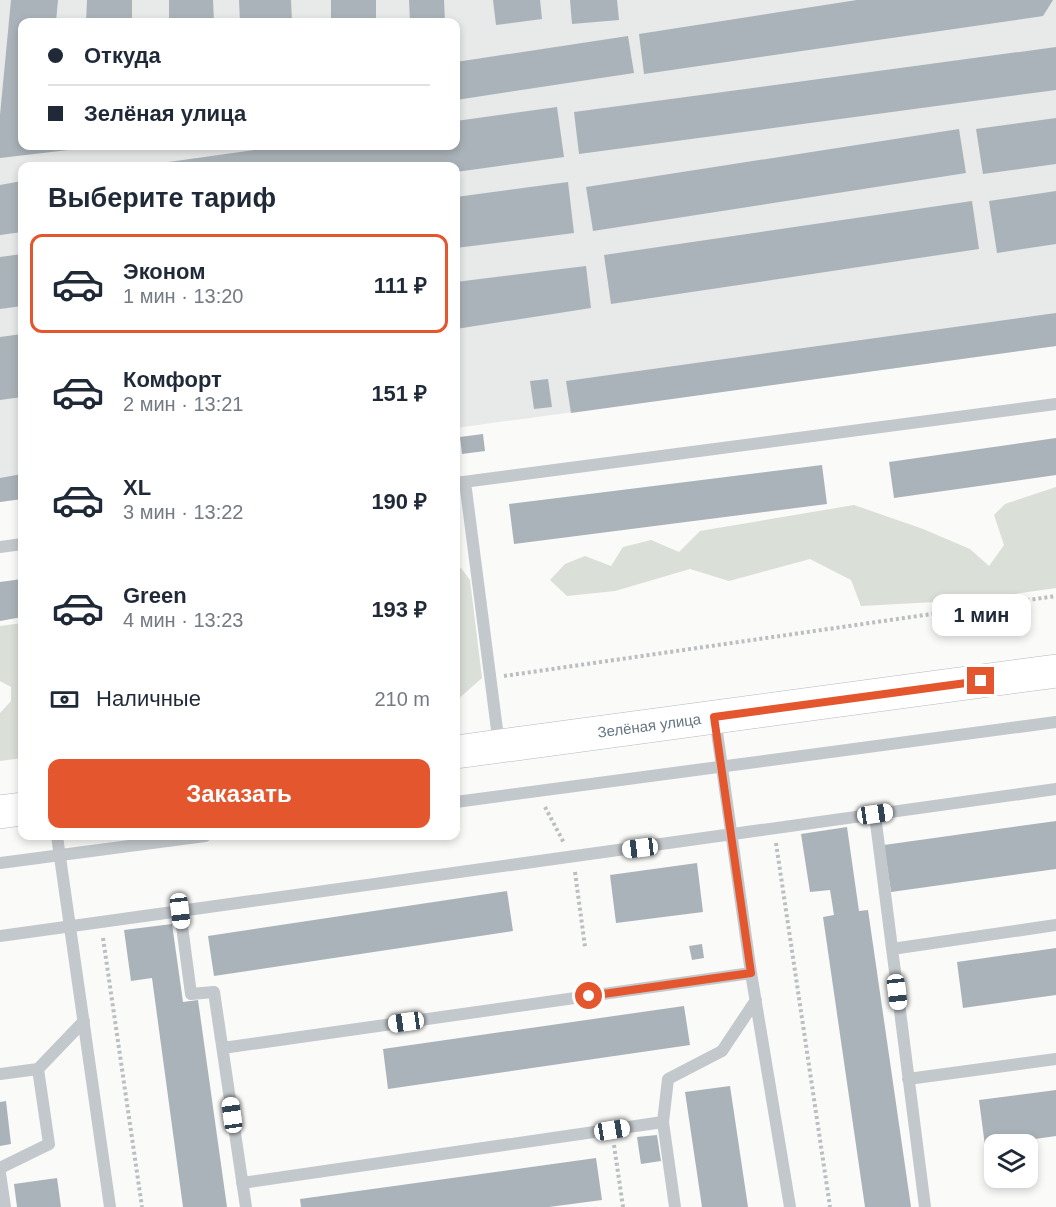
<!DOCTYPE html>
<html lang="ru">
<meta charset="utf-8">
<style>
:root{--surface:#fff;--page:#f2f2f3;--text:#1f2937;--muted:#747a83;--line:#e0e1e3;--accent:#e4572e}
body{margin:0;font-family:Arial,sans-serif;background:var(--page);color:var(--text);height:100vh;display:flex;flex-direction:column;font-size:22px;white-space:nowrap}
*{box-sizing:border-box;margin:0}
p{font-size:20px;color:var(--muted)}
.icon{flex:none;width:33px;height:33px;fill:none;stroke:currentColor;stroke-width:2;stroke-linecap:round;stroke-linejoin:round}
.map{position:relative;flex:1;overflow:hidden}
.drawer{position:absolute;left:18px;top:162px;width:442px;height:678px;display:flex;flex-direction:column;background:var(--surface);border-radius:12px;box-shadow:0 3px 9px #0003}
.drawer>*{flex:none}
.top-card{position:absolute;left:18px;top:18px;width:442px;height:132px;border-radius:12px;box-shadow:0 3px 9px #0003;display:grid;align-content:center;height:132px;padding:0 30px;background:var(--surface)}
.fabs{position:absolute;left:984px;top:1134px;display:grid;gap:12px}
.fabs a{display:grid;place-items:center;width:54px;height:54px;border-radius:12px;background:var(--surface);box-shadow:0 3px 9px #0003;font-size:30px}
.end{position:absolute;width:27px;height:27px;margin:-14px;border:8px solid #e4572e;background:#fff;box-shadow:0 0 0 3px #fff}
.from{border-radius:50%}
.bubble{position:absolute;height:42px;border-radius:12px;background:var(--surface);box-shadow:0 3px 9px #0003;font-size:20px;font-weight:600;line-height:42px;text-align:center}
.car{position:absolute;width:18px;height:36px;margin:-18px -9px;border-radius:8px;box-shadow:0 0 4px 2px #0007;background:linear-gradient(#fff 24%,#345 0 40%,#fff 0 76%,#345 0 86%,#fff 0)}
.top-card b{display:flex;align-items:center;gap:21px;height:57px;font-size:22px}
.top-card b+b{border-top:2px solid var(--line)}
.top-card i{width:15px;height:15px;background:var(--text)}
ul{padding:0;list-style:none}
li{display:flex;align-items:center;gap:18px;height:99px;margin:0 12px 9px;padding:0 18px;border:3px solid transparent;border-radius:12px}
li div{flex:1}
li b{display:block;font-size:22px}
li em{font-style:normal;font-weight:600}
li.selected{border-color:var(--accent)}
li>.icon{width:54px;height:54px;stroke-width:1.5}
h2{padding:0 30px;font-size:27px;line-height:72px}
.pay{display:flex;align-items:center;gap:15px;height:66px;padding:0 30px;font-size:22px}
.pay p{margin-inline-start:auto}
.primary-button{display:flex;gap:12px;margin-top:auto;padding:12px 30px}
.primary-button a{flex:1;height:69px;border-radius:12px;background:var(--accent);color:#fff;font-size:24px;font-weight:600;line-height:69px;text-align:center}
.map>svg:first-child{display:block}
</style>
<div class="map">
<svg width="1056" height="1207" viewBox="0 0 1056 1207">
<rect width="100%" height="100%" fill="#fafaf8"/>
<path fill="#e8e9e9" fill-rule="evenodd" d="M0,0H1056V346L456,428V166H22V499L0,502ZM22,22H456V146H22Z"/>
<path fill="#dadfd7" d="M1056,487V588L972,600L861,606L851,580L810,559L729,581L690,569L615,591L567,596L550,580L565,564L585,556L611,566L623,547L651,540L679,552L700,531L854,505L923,529L970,549L989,566L1004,545L994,515L1005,504Z
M461,568L470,580L482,678L456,701V570Z
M22,623V758L0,761V713L11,701V687L0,681V626Z"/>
<path fill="#aab3b9" d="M11,0H58L56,22H22V146H94V147L0,158V115Z
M87,0H132V22H86Z
M169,0H213L214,22H169Z
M239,0H291L292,22H240Z
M331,0H376V22H331Z
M409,0H444L445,22H410Z
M493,0H540L542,19L496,25Z
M570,0H617L619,20L572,24Z
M857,0H1053L1043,16L644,74L639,34Z
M628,36L634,73L456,100V62Z
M1056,47V90L579,154L574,112Z
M557,107L564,157L456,172V166H140L282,146H456V121Z
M1056,118V164L983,174L976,129Z
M959,129L966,173L593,231L586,187Z
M22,181V232L0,235V185Z
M568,182L574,233L456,248V197Z
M1056,191V244L997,253L989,201Z
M972,201L979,249L611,304L604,255Z
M22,254V306L0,309V257Z
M586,266L591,308L456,329V282Z
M1056,313V346L571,413L566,381Z
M22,334V397L0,400V337Z
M548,379L552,407L534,409L530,381Z
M483,434L485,451L462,454L460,437Z
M1056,438V475L894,498L889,462Z
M822,465L827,504L514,544L509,504Z
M22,474V499L0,502V478Z
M22,579V617L0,621V582Z
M1056,821V869L891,892L884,845Z
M847,827L859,911L868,910L911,1207H865L823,917L834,915L830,890L810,892L801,834Z
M697,863L703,912L616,923L610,875Z
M507,891L513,931L214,976L208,936Z
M172,924L183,1002L198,1000L227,1207H183L152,978L131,981L124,930Z
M702,944L704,958L692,960L689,946Z
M1056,948V995L963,1008L957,962Z
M684,1006L690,1045L388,1089L383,1049Z
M730,1086L748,1207H702L685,1092Z
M1056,1090V1136L985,1146L979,1100Z
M6,1101L11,1144L0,1146V1102Z
M657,1135L661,1161L641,1164L637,1137Z
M596,1158L602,1200L549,1207H301L300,1199Z
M57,1178L61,1207H17L14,1184Z"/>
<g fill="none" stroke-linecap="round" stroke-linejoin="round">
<g stroke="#b3babf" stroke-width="34">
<g id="secondary">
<path id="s1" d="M456,752L1056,671"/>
<path d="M0,812L22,809"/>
</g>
</g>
<path stroke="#bbbfc2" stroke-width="4" stroke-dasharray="3 3" stroke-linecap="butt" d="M504,676L1056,596
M545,807L564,843
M776,843L830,1207
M575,872L585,947
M103,938L142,1207
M614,1145L623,1207"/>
<path stroke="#c3c8cc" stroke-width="12" d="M465,482L499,745
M456,483L1056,404
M0,547L22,544
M456,802L1056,722
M875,815L925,1207
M57,836L110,1207
M0,863L205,836
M180,911L1056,789
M0,936L180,911L191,994L214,992L246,1207
M892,949L1056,925
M751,973L790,1207
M223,1048L751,973L715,718
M0,1074L38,1069
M908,1079L1056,1059
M0,1168L49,1144L38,1069L84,1021
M0,1173L5,1207
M242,1183L663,1122
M675,1207L663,1122L668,1079L722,1051L756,1000"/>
<use href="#secondary" stroke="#fff" stroke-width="33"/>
</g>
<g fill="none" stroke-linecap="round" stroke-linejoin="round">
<path stroke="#e4572e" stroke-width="8" d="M589,996L751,973L714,717L981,681"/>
</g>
<g text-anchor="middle" stroke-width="6" stroke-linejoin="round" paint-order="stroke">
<g font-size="15" fill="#657683" stroke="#fff">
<text dy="5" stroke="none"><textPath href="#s1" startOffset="195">Зелёная улица</textPath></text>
</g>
</g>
</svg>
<div class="fabs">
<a><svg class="icon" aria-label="layers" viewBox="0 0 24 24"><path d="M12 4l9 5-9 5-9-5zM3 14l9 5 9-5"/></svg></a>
</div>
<i class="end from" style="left:589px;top:996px"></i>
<i class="end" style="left:981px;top:681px"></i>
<div class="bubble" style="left:932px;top:594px;width:99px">1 мин</div>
<i class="car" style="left:875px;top:814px;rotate:82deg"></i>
<i class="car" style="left:640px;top:848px;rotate:263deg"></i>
<i class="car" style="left:180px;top:911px;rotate:173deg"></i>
<i class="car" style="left:897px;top:992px;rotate:173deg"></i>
<i class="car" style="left:406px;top:1022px;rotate:262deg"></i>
<i class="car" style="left:232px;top:1115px;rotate:352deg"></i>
<i class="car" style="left:612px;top:1130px;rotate:81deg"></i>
<div class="top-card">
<b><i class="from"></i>Откуда</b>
<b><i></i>Зелёная улица</b>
</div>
<section class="drawer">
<h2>Выберите тариф</h2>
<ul>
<li class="selected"><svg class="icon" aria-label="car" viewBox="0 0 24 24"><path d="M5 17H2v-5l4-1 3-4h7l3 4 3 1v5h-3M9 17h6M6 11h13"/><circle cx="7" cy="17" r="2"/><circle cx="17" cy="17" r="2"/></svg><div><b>Эконом</b><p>1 мин · 13:20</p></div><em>111 ₽</em></li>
<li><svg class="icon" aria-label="car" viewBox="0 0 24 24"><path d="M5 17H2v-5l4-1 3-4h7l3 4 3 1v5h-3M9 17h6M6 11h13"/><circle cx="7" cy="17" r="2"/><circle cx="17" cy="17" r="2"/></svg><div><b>Комфорт</b><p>2 мин · 13:21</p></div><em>151 ₽</em></li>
<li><svg class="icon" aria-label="car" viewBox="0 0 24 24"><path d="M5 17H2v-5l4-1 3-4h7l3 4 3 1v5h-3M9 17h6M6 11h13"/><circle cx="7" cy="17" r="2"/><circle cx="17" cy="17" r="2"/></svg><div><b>XL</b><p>3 мин · 13:22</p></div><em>190 ₽</em></li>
<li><svg class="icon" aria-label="car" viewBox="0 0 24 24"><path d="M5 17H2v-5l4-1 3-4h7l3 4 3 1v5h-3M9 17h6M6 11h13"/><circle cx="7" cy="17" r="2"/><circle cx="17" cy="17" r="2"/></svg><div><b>Green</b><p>4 мин · 13:23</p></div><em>193 ₽</em></li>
</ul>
<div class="pay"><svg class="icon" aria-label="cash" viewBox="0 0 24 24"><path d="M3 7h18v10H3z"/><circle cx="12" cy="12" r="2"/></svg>Наличные<p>210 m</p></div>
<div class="primary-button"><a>Заказать</a></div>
</section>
</div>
